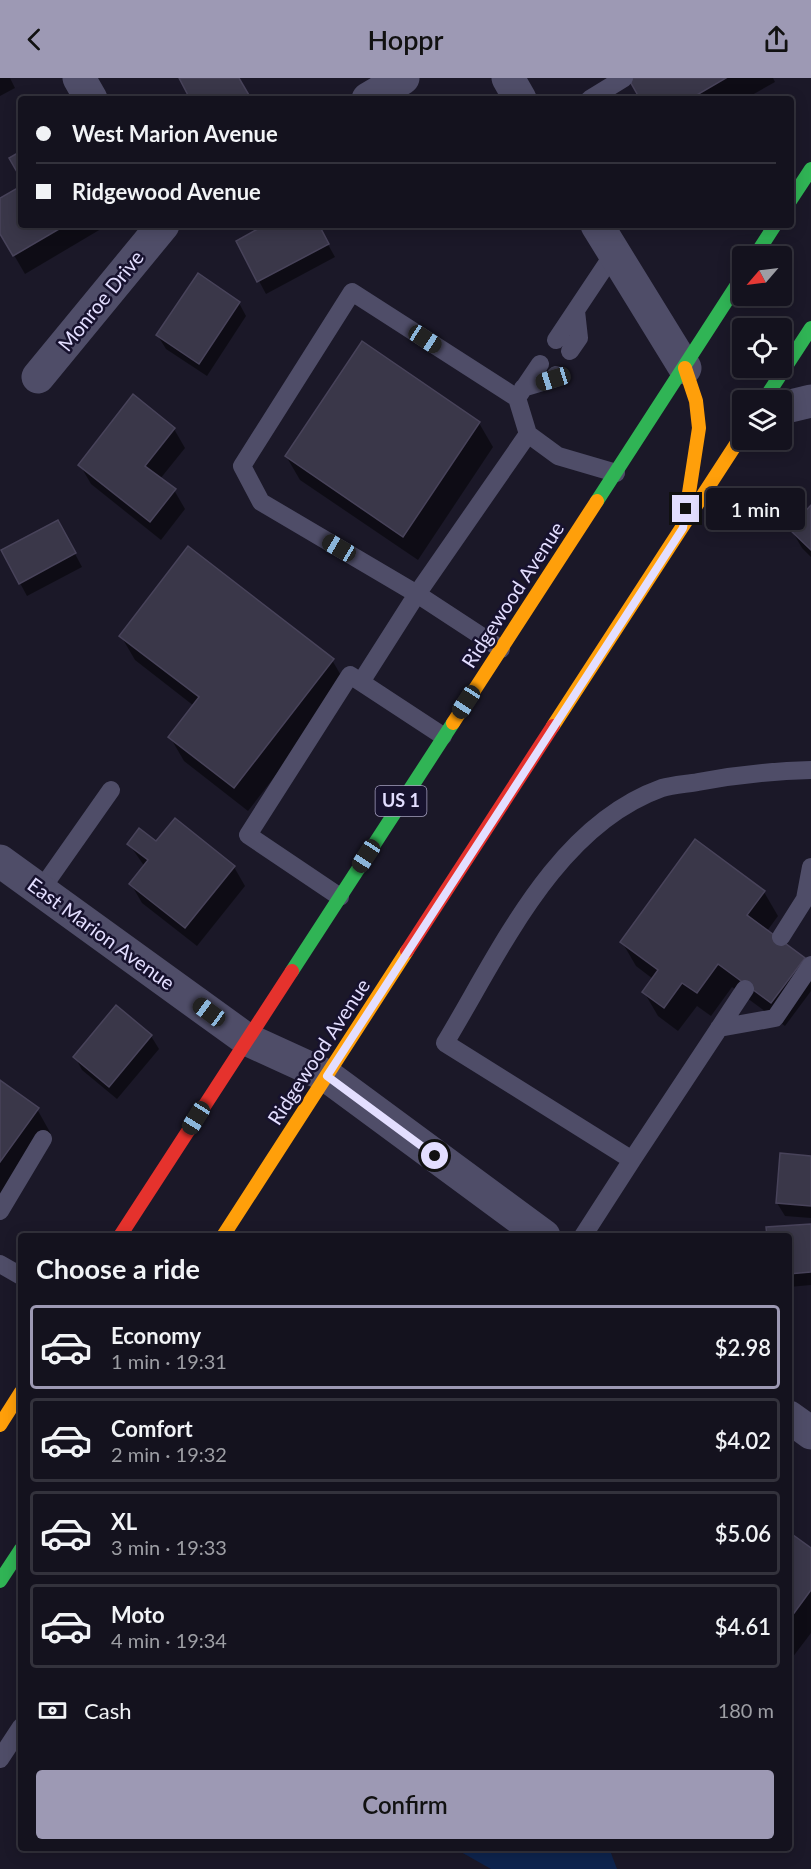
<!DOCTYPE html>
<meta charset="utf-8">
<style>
:root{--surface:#14121e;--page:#21202b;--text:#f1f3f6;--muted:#9d9ea4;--line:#33323c;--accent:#9d99b4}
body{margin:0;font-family:Lato,sans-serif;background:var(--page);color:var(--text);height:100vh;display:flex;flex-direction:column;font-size:22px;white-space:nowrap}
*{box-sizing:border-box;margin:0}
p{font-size:20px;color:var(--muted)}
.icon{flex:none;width:33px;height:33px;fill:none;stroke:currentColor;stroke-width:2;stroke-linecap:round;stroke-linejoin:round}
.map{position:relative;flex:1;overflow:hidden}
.side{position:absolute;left:18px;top:1155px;width:774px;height:618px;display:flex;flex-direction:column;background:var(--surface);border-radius:6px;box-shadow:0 3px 15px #0003,0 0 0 2px var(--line)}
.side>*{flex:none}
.banner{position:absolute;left:18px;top:18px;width:776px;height:132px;border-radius:6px;box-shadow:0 3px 15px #0003,0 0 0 2px var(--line);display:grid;align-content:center;height:132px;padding:0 18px;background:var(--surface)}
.needle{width:39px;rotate:242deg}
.tools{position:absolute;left:732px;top:168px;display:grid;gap:12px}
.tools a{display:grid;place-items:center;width:60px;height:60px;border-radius:6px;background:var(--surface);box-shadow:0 3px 15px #0003,0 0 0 2px var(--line);font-size:30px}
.end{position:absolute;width:27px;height:27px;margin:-14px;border:8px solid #e3deff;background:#111;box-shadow:0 0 0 3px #111}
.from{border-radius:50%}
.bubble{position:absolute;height:42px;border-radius:6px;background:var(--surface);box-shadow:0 3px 15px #0003,0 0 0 2px var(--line);font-size:20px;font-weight:600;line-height:42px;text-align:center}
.car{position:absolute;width:18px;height:36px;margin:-18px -9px;border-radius:8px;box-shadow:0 0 4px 2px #0007;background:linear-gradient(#222 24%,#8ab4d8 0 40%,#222 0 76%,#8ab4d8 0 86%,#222 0)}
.banner b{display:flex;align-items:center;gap:21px;height:57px;font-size:22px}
.banner b+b{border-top:2px solid var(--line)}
.banner i{width:15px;height:15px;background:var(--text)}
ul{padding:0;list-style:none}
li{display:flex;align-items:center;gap:18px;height:84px;margin:0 12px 9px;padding:0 6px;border:3px solid var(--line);border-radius:6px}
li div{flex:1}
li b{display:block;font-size:22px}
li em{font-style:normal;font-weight:600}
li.active{border-color:var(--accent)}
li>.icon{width:54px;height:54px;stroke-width:1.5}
h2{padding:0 18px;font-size:27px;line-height:72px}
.pay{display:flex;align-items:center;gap:15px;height:66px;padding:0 18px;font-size:22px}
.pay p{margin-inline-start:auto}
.primary-button{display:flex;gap:12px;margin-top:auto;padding:12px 18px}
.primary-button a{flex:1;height:69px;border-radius:6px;background:var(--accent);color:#111;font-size:24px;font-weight:600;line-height:69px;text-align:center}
header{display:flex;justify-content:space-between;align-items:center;height:78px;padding:0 18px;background:var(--accent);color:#111;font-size:27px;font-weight:600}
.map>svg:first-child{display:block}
</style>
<header><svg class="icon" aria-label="back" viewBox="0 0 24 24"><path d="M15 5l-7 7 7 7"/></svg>Hoppr<svg class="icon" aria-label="share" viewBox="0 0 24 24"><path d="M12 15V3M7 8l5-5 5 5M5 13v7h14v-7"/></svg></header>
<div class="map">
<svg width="811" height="1791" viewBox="0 0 811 1791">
<rect width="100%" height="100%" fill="#1b1828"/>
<path fill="#0e244e" d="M454,1770H603L611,1775L617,1791H491Z"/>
<path fill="#0007" d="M0,0H10L15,10L0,18Z
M630,0H773L775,4L745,21H642Z
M21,110V147L106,148L25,196L0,153V122Z
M269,147H317L335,179L266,216L259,203Z
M239,225L246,238L207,298L166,271L158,258Z
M362,266L479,345L493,369L418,482L300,402L286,378Z
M174,351L185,370L160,401L174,412L185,431L161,462L91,406L80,387Z
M811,430V479L802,470L791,451Z
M65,457L82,489L27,518L20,505Z
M121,558L332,582L346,606L248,733L184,683L170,659L194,628L135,582Z
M157,765L234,789L245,808L197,868L142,825L131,806L145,789L129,766Z
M764,814L778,838L767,853L803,881L811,894V913L785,948L732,909L711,938L697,928L678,953L658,938L644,914L653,901L636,888L622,864Z
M116,929L151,958L159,971L117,1021L82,992L75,979Z
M0,1004L37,1031L51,1056L0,1127Z
M811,1079V1140L785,1138L777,1125Z
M811,1147V1207L789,1209V1158H768Z
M789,1456L811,1472V1555L789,1584Z"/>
<path fill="#3a3749" stroke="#48435a" stroke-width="1.5" d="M179,0H239L249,17L243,21H190Z
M628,0H726L690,21H640Z
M21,73V101L9,80Z
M21,108V147H66L13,178L0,156V120Z
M265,147H319L329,166L257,204L236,163Z
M198,195L240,224L199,286L156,257Z
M362,263L480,344L403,459L285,378Z
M133,316L175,350L145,388L176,411L150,444L78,387Z
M811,427V472L789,451Z
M58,442L76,475L19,506L1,472Z
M188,468L334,581L234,710L168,659L199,619L119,558Z
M175,740L235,788L185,850L129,806L148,782L127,766L139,750L156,763Z
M695,761L765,813L747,837L805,880L771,925L718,886L697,915L682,905L664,930L642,914L658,892L620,864Z
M116,927L152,957L109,1009L73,979Z
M0,1002L39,1030L0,1084Z
M780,1075L811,1078V1128L776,1125Z
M811,1146V1194L789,1196V1158H767L766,1149Z
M789,1454L811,1470V1512L789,1542Z"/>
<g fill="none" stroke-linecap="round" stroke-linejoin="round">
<path stroke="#4f4d68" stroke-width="18" d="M590,21L624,0
M556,262L614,175
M570,273L579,260L576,233
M523,310L553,301L556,297
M517,320L540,286
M501,571L417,516L528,356L558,378L616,395
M361,604L417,516L261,424L242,388L352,214L517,320L528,356
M40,813L111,712
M340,819L248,757L350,597L443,658
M781,859L805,821L811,789
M719,950L775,940L811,887
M632,1082L745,911
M0,1133L43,1061
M583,1158L632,1082L445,965C500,874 555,748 662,710C673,707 687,706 698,704C736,697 772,693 811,692
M0,1186L21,1198
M0,1681L21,1649"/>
<path stroke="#4f4d68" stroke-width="33" d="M79,0L91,21
M508,0L520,21
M368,21L403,0
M597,147L685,290
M38,299L163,147
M782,330L811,323
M0,783L246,961L327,998L544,1158
M789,1339L811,1355"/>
<path stroke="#30b455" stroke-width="14" d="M790,123L811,91
M755,178L775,147
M764,322L811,250
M597,423L742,199
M292,893L453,645
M0,1503L21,1471"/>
<path stroke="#ff9f0a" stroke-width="14" d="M685,290L696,323L699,350L685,441
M453,645L597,423
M553,648L742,357
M223,1158L407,873
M0,1347L21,1314"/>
<path stroke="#e5322d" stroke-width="14" d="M407,873L553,648
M120,1158L292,893"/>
</g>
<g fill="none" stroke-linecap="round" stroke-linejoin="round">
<path stroke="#e3deff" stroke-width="8" d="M435,1078L327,998L683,450L686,431"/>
</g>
<g text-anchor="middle" stroke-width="5" stroke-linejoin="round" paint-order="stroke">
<rect fill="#17122e" stroke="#a6a1c0" stroke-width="1.5" x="375.5" y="708" width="51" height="30" rx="4.5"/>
<g font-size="18" font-weight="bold" fill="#e3deff">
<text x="401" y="729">US 1</text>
</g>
<g font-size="20" fill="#e3deff" stroke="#17122e">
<text transform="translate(101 223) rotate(-51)" y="7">Monroe Drive</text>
<text transform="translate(513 517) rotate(-57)" y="7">Ridgewood Avenue</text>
<text transform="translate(101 856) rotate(36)" y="7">East Marion Avenue</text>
<text transform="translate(319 974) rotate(-57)" y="7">Ridgewood Avenue</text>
</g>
</g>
</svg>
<div class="tools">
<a><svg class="needle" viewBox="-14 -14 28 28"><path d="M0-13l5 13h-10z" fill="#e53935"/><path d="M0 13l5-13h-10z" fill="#9d9ea4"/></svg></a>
<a><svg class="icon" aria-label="locate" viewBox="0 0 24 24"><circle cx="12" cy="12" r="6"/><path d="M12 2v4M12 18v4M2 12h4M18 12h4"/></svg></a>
<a><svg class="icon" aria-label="layers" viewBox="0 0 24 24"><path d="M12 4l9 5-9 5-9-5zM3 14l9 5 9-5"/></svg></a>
</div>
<i class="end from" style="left:435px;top:1078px"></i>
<i class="end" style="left:686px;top:431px"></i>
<div class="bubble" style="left:706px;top:410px;width:99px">1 min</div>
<i class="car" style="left:425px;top:261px;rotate:123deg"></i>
<i class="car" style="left:553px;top:301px;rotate:253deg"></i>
<i class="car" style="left:339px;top:470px;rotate:300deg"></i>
<i class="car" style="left:466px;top:624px;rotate:213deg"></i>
<i class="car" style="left:366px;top:778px;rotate:213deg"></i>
<i class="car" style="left:209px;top:934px;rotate:306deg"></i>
<i class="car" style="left:196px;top:1040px;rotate:212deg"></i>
<div class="banner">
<b><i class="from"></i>West Marion Avenue</b>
<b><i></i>Ridgewood Avenue</b>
</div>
<section class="side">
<h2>Choose a ride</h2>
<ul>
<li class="active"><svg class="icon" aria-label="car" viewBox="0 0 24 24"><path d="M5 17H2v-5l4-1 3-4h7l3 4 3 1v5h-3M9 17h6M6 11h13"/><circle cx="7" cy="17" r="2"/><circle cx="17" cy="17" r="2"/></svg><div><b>Economy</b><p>1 min · 19:31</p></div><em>$2.98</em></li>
<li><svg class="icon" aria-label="car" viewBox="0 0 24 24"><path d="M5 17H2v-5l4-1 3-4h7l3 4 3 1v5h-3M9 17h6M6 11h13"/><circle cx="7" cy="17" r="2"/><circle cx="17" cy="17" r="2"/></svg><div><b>Comfort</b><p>2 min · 19:32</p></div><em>$4.02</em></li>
<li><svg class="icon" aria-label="car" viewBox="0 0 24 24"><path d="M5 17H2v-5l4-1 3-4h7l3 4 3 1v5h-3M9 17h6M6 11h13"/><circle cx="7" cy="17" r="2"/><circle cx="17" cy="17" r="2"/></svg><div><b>XL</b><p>3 min · 19:33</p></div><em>$5.06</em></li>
<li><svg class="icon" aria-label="car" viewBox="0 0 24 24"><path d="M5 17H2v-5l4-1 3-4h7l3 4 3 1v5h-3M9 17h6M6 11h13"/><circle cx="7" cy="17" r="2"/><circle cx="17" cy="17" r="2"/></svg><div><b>Moto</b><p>4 min · 19:34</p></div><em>$4.61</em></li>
</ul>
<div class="pay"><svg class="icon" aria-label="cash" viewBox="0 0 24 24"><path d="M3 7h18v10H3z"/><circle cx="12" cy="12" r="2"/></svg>Cash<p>180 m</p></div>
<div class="primary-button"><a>Confirm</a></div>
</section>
</div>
